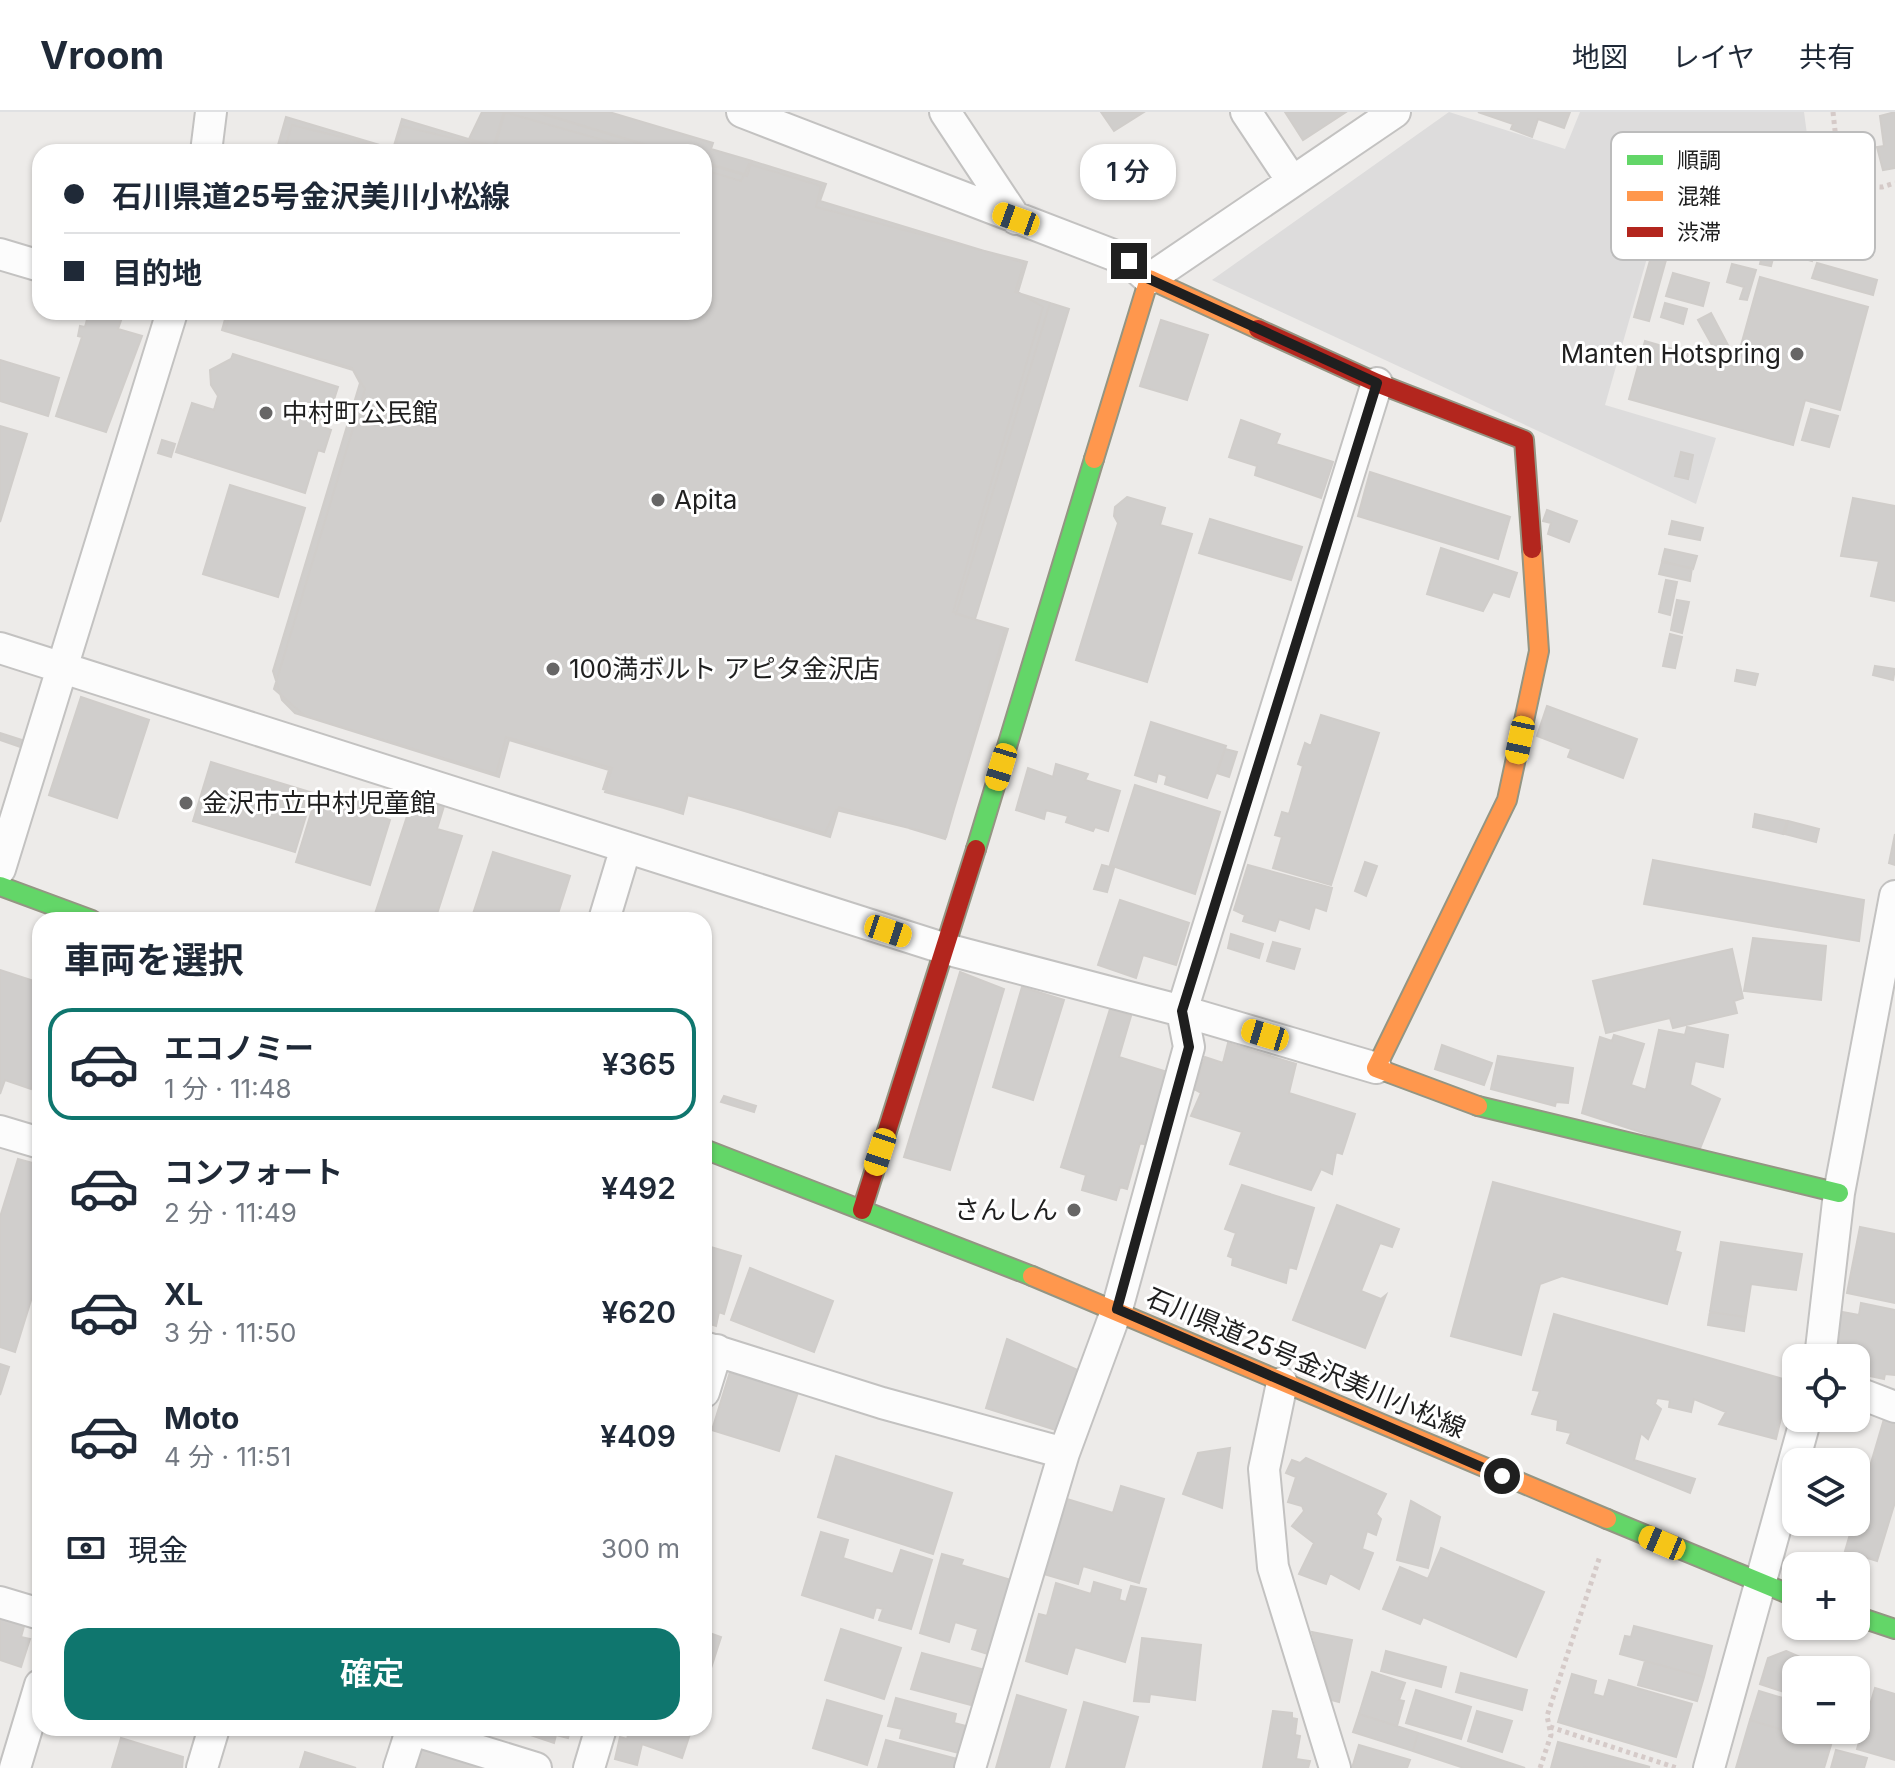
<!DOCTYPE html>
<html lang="ja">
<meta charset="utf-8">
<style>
:root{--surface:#fff;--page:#f6f6f7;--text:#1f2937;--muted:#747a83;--line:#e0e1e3;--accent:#0f766e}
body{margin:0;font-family:Inter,"Noto Sans JP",sans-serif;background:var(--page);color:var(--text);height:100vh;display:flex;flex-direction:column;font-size:30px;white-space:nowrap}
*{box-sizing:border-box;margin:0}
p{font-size:26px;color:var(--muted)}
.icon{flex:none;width:44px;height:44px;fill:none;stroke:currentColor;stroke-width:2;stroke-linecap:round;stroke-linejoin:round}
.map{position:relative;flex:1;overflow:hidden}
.panel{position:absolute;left:32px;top:800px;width:680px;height:824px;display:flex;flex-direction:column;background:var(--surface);border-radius:24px;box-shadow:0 2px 6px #0004}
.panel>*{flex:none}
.hud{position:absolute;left:32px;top:32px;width:680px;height:176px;border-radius:24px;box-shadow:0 2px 6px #0004;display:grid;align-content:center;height:176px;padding:0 32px;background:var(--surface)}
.tools{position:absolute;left:1782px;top:1232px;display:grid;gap:16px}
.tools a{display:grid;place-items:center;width:88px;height:88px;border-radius:16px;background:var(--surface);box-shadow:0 2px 6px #0004;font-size:40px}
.end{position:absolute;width:36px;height:36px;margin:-18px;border:10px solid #1f1f1f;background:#fff;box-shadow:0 0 0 4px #fff}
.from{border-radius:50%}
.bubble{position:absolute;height:56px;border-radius:24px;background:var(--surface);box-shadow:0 2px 6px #0004;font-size:26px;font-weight:600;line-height:56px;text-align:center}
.car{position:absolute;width:24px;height:48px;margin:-24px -12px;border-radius:10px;box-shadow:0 0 6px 2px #0007;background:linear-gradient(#f5c518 24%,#345 0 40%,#f5c518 0 76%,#345 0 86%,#f5c518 0)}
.hud b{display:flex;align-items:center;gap:28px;height:76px;font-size:30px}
.hud b+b{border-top:2px solid var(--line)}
.hud i{width:20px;height:20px;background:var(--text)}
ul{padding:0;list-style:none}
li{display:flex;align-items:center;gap:24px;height:112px;margin:0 16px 12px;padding:0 16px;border:4px solid transparent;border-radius:24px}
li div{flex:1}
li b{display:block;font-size:30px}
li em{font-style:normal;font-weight:600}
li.active{border-color:var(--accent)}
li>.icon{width:72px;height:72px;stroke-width:1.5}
h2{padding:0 32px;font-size:36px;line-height:96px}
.pay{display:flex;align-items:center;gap:20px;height:88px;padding:0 32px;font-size:30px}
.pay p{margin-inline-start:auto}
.primary-button{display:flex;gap:16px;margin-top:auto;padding:16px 32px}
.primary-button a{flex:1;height:92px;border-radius:24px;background:var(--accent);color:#fff;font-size:32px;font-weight:600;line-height:92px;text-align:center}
header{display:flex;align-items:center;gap:48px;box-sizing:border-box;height:112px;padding:0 40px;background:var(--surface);border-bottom:2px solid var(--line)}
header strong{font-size:38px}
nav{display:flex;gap:44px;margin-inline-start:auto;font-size:28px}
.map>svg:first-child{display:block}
</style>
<header>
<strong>Vroom</strong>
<nav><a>地図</a><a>レイヤ</a><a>共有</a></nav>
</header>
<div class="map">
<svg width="1895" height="1656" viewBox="0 0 1895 1656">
<rect width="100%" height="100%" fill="#edebe9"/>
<path fill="#dddcdc" d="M1449,0L1565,37L1580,0H1804L1816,90L1665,83L1605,293L1716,326L1696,392L1212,168Z"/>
<path fill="#d0cecc" stroke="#d0cdca" stroke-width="2" d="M482,0H505L495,35L469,27Z
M504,0L645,40H284L292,13L394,38L402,14L493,36Z
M505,0H536L668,40H276L286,5L393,37L402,7L495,35Z
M538,0H609L713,31L711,37L752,49L747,63L704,50V40H670Z
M1101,0H1144L1114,19Z
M1285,0H1346L1303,28Z
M1478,0H1570L1564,16L1538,7L1532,25L1511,17L1513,12Z
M1895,0V56L1883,58L1877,35L1884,34L1880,4Z
M752,49L826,72L820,89L1024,151L1015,180L1050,191L956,502L1008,517L945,727L839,695L830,725L688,682L683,702L603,677L609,658L509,628L499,665L295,601L282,588L273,559L360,271L353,258L222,218L227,200H704V51L747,64Z
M749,52L821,74L816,95L1027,150L1018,180L1043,195L953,500L1005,518L946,725L836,698L825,721L687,683L679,700L605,680L612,656L506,625L496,662L305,604L274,577L365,277L352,256L225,219L231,200H704V58L741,69Z
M1746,105L1818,126L1812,149L1775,139L1771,154L1760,152L1764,136L1739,129Z
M1660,113L1715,128L1711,141L1671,130L1649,209L1634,205Z
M1817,151L1877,168L1873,183L1812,166Z
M1732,152L1756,158L1747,188L1740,187L1744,175L1727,170Z
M1673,161L1709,171L1703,194L1666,184Z
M1760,165L1868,195L1840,298L1805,288L1793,333L1629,287L1645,229L1735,255Z
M1050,191L1069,197L975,507L956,502Z
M1665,191L1687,197L1683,212L1661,205Z
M89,200L123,203L118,217L142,224L106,320L56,304L82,225L78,224L80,214L85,215Z
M1711,201L1728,233L1716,240L1698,208Z
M1161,208L1208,223L1187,288L1140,274Z
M233,242L338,275L325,316L331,318L324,340L318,338L305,381L176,340L192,291L214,298L218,284L211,273L210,258L231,247Z
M0,248L59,266L48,304L0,289Z
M1811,297L1838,304L1829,335L1802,328Z
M1241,308L1280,322L1276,332L1333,350L1321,386L1255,363L1257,354L1229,345Z
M0,314L27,322L0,410Z
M162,328L175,332L171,345L158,341Z
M1681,340L1693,343L1688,367L1675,364Z
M1370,360L1510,405L1498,447L1358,404Z
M230,373L305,396L278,485L203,462Z
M1127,385L1165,396L1160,413L1192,422L1147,570L1076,548L1118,411L1114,404L1115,395Z
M1853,386L1895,394V489L1871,484L1879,449L1841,444Z
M1547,398L1577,409L1569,430L1548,422L1551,411L1543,409Z
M1210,407L1302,435L1291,468L1199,441Z
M1672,409L1703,416L1700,428L1669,422Z
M1441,436L1517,461L1509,485L1493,480L1483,499L1427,482Z
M1665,437L1697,444L1693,457L1662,449Z
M1662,450L1692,456L1690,469L1659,462Z
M1666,468L1677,470L1670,503L1659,500Z
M1677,488L1689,490L1682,521L1671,518Z
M1670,522L1682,525L1675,556L1663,554Z
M1875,554L1895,557L1893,568L1873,563Z
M1737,558L1758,562L1755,573L1735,569Z
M81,585L149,608L117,706L49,683Z
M1547,594L1637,627L1623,666L1568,645L1571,637L1537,624Z
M1321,603L1379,621L1331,773L1273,756L1282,725L1275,723L1282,700L1289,702L1303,654L1298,652L1305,631L1311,634Z
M1151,610L1226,634L1207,686L1165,672L1167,664L1158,661L1156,670L1135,663Z
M0,621L28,630L26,637L0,628Z
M1225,637L1237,640L1229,665L1217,661Z
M211,650L313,681L295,740L193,709Z
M211,650L313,681L295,740L193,709Z
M1056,652L1088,662L1085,668L1120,679L1108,719L1095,715L1093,719L1066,710L1068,704L1046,698L1044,707L1016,698L1028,656L1053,665Z
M1135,673L1220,700L1195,782L1110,753Z
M343,683L377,694L374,703L390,708L370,773L296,750L316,685L341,692Z
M414,683L444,694L437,717L462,724L435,808H373Z
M1755,702L1787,709L1783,722L1753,715Z
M1788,709L1819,717L1816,730L1785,722Z
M1895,722V753L1889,751Z
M493,740L570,764L556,808H483L472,805Z
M1653,748L1864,788L1859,829L1644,792Z
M1365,750L1377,754L1366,784L1355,779Z
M1102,753L1114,756L1107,780L1094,777Z
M1248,753L1332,776L1326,799L1315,795L1309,817L1279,807L1275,819L1243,809L1245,803L1234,798Z
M1120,788L1189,811L1176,853L1143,843L1136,866L1098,853Z
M1231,822L1263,832L1259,846L1228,836Z
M1753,826L1826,834L1821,888L1744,879Z
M1273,830L1300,837L1294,857L1267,849Z
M1732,837L1743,886L1734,889L1737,901L1673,916L1670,906L1606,921L1593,869Z
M0,858L40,871V951L31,977L5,968L0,982Z
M960,860L1004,877L950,1058L904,1045Z
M1022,875L1064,888L1033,988L993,975Z
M1110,897L1131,904L1119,945L1164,959L1163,965L1167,967L1147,1033L1140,1031L1127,1077L1120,1075L1116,1088L1082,1078L1086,1063L1061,1055Z
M1687,915L1728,923L1723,955L1695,949L1690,973L1720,987L1699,1039L1582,1001L1600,925L1612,929L1614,923L1644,932L1631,973L1646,978L1659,918L1685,923Z
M1228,931L1296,952L1289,981L1355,1002L1342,1042L1336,1040L1332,1062L1321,1057L1311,1078L1230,1052L1242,1020L1191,1004L1201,981L1194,977L1205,945L1223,951Z
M1442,933L1492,951L1484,973L1435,957Z
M1498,944L1573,956L1568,991L1556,990L1555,994L1491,977Z
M724,984L756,994L754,1000L721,990Z
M18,1047L40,1053V1159L15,1240L0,1235V1105Z
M1493,1070L1680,1120L1675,1139L1681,1141L1667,1192L1562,1164L1540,1172L1521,1243L1451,1224Z
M1242,1073L1314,1096L1296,1157L1289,1155L1286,1171L1232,1153L1233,1146L1228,1144L1236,1121L1225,1117Z
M1337,1093L1399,1117L1392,1135L1380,1131L1361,1179L1381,1187L1386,1183L1365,1236L1293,1208Z
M1860,1115L1895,1122V1191L1847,1181Z
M1721,1130L1802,1142L1796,1178L1751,1172L1746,1205L1710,1200Z
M704,1133L741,1144L724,1202L719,1200L716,1214L704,1210Z
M750,1156L833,1189L814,1240L731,1208Z
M1861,1191L1895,1198V1263L1885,1262L1884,1267L1856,1261V1246H1832L1842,1200L1859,1203Z
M1710,1200L1746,1205L1744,1219L1708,1213Z
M1554,1202L1790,1269L1776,1327L1719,1312L1726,1300L1694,1287L1691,1300L1669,1295L1670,1288L1657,1286L1655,1292L1661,1297L1648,1327L1641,1321L1634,1348L1695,1367L1690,1381L1567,1331L1571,1321L1557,1318L1558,1308L1532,1302L1540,1279L1533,1278Z
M1007,1227L1080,1259L1062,1320L986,1296Z
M0,1252L9,1255L0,1283Z
M730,1260L798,1280L779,1339L712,1318Z
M1884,1307L1895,1311V1390L1877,1449L1845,1439Z
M1230,1336L1222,1396L1183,1382L1198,1341Z
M836,1344L952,1381L933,1442L818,1405Z
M1306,1346L1386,1382L1376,1402L1381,1407L1376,1423L1367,1419L1362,1437L1373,1441L1359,1477L1330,1461L1326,1472L1299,1462L1314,1431L1292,1414L1304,1399L1302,1394L1288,1390L1296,1365L1286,1361L1292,1348L1300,1351Z
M1121,1374L1164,1387L1139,1471L1083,1454L1078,1472L1044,1462L1067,1387L1113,1401Z
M1411,1389L1440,1405L1428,1456L1397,1448Z
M821,1420L848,1428L843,1446L893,1462L901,1438L932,1448L911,1517L879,1508L883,1497L876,1495L873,1506L802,1483Z
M1441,1436L1544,1480L1516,1545L1423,1505L1420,1512L1383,1497L1400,1455L1428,1467Z
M942,1442L963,1448L961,1453L1014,1469L991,1543L972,1537L978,1517L955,1510L949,1530L920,1521Z
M1094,1470L1121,1478L1119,1488L1126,1490L1131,1474L1146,1477L1125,1550L1075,1535L1067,1562L1026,1549L1039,1502L1047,1504L1056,1471L1091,1482Z
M0,1503L25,1511L21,1525L30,1527L21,1555L0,1548Z
M1634,1514L1712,1534L1704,1565L1620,1542L1625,1524L1631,1525Z
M841,1517L901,1536L884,1587L825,1568Z
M704,1519L721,1525L704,1578Z
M1312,1520L1352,1528L1339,1590L1331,1588Z
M1142,1526L1201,1533L1195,1588L1150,1582L1149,1590L1134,1589Z
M1386,1539L1446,1555L1441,1575L1381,1559Z
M1786,1539L1830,1558H1796V1584L1760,1572L1768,1546Z
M922,1541L981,1557L971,1593L911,1577Z
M1645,1549L1704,1565L1697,1589L1638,1573Z
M1372,1560L1405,1571L1399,1588L1404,1589L1397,1614L1359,1602Z
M1461,1561L1527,1578L1522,1598L1456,1580Z
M1572,1562L1596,1569L1593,1582L1604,1585L1609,1568L1692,1592L1676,1645L1558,1610Z
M1875,1576L1895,1582V1648L1857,1637Z
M1416,1578L1471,1595L1461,1627L1406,1611Z
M1759,1579L1796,1590V1618H1816L1813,1627L1750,1608Z
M1017,1583L1066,1598L1049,1656H996Z
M896,1586L956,1602L954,1611L966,1614L959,1641L900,1626L902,1617L888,1614Z
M827,1588L882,1604L867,1653L813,1636Z
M1084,1590L1138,1605L1124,1656H1066Z
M1273,1599L1292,1601V1606L1297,1607L1295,1623L1300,1624L1296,1647L1310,1649L1308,1656H1263Z
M1477,1599L1512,1609L1502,1640L1468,1629Z
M1359,1602L1418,1621L1413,1639L1353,1620Z
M1750,1608L1831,1633L1824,1656H1736Z
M510,1616H571L568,1626L556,1623L554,1631Z
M630,1616H692L682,1646L642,1632L637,1653L615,1647L620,1625L627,1627Z
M1418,1621L1525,1656H1464L1413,1639Z
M121,1626L183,1645L182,1656H112Z
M886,1628L957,1647L954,1656H878Z
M1558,1630L1650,1655L1551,1656Z
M1359,1633L1410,1648L1407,1656H1352Z
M421,1637L478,1653L477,1656H416Z
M1836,1638L1867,1646L1864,1656H1831Z
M305,1640L356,1656H300Z"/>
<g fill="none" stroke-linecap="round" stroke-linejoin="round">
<g stroke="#c3c2c1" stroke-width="34">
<path id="street" d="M742,0L1129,149L1149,167L1395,0
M945,0L1016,107
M1246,0L1292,69
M206,40L211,0
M0,142L40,154
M0,536L946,837L1182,899L1376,956
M0,757L172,200
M604,808L626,735
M0,1019L40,1031
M704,1235L882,1291L1064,1341
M1820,1246L1839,1081L1895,784
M1282,1271L1264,1357L1273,1455L1335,1656
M704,1280L717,1238
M1856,1280L1895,1295
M0,1490L40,1502
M406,1616L536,1656
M15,1656L40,1573
M202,1656L214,1616
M399,1656L412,1616
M589,1656L601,1616
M970,1656L1064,1341L1117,1197L1189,935L1182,899L1377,271
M1709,1656L1806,1306"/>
</g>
<g stroke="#949583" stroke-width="22">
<path id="fast" d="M976,737L1094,347
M0,774L92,808
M1478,994L1839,1081
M704,1037L1032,1164
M1607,1407L1796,1485
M1856,1504L1895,1517"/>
</g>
<g stroke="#949583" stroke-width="22">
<path id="slow" d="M1094,347L1149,167L1258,217
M1478,994L1376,956L1507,688L1539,539L1532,437
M1032,1164L1607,1407"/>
</g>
<g stroke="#949583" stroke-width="22">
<path id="jam" d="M1258,217L1377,271L1524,328L1532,437
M862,1098L976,737"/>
</g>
<path stroke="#d5cac8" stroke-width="5" stroke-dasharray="4 4" stroke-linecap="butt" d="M1833,0L1841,73L1882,75L1895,71
M1550,1615L1677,1656
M1540,1656L1551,1623L1547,1604L1600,1444"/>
<use href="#street" stroke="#fcfcfc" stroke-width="30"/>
<use href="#fast" stroke="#63d668" stroke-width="18"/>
<use href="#slow" stroke="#ff974d" stroke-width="18"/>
<use href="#jam" stroke="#b3261e" stroke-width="18"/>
</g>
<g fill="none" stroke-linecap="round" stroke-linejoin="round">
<path stroke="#1f1f1f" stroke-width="10" d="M1129,149L1149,167L1377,271L1182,899L1189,935L1117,1197L1502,1364"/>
</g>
<g fill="#676666" stroke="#fff" stroke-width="3">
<circle cx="1797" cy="242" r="8"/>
<circle cx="266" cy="301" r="8"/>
<circle cx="658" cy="388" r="8"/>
<circle cx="553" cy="557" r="8"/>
<circle cx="186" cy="691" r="8"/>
<circle cx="1074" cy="1098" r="8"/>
</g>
<g text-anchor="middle" stroke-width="6" stroke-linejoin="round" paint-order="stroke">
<g font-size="26" fill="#1f1f1f" stroke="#fff" text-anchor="start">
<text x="1781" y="251" text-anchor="end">Manten Hotspring</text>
<text x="282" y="310">中村町公民館</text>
<text x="674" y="397">Apita</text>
<text x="569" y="566">100満ボルト アピタ金沢店</text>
<text x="202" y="700">金沢市立中村児童館</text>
<text x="1058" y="1107" text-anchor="end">さんしん</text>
</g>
<g font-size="26" fill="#1f1f1f" stroke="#fff">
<text transform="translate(1306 1251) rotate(23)" y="9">石川県道25号金沢美川小松線</text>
</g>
</g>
<rect x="1611" y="20" width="264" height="128" rx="12" fill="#fff" stroke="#bcbcbc" stroke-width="2"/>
<rect x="1627" y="43" width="36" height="10" fill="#63d668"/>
<rect x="1627" y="79" width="36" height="10" fill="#ff974d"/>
<rect x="1627" y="115" width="36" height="10" fill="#b3261e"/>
<g font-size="22" fill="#1f1f1f">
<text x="1677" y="56">順調</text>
<text x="1677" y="92">混雑</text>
<text x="1677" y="128">渋滞</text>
</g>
</svg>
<div class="tools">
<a><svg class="icon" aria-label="locate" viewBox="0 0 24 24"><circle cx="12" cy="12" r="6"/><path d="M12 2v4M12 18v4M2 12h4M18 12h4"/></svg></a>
<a><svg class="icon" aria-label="layers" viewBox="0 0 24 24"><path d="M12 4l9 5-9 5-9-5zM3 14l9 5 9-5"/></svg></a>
<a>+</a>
<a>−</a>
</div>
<i class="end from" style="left:1502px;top:1364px"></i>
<i class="end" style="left:1129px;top:149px"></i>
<div class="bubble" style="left:1080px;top:32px;width:96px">1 分</div>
<i class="car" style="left:1016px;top:107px;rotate:290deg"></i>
<i class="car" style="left:1520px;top:628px;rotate:192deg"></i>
<i class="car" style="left:1001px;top:655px;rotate:197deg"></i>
<i class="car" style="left:888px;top:819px;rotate:108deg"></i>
<i class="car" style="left:1265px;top:923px;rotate:287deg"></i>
<i class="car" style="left:880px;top:1040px;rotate:198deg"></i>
<i class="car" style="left:1662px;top:1431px;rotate:293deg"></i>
<div class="hud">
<b><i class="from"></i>石川県道25号金沢美川小松線</b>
<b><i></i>目的地</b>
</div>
<section class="panel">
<h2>車両を選択</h2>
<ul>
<li class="active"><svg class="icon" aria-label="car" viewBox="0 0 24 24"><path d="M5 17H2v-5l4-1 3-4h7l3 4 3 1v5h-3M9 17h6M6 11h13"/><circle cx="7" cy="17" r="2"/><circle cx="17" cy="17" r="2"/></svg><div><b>エコノミー</b><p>1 分 · 11:48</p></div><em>¥365</em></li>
<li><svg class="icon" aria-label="car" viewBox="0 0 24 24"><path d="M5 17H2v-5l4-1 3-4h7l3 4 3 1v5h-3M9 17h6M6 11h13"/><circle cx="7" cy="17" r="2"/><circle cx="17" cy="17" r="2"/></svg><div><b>コンフォート</b><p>2 分 · 11:49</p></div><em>¥492</em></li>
<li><svg class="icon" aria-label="car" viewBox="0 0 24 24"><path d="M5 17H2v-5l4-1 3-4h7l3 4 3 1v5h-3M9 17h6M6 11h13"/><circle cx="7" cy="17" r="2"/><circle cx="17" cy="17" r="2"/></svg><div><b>XL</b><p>3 分 · 11:50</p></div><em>¥620</em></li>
<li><svg class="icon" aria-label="car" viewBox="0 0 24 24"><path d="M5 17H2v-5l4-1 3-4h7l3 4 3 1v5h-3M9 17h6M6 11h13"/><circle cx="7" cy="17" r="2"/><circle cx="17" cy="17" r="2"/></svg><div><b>Moto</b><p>4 分 · 11:51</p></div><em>¥409</em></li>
</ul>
<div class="pay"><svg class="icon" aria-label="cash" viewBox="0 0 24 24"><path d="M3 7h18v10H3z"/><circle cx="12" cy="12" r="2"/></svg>現金<p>300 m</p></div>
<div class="primary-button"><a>確定</a></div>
</section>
</div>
